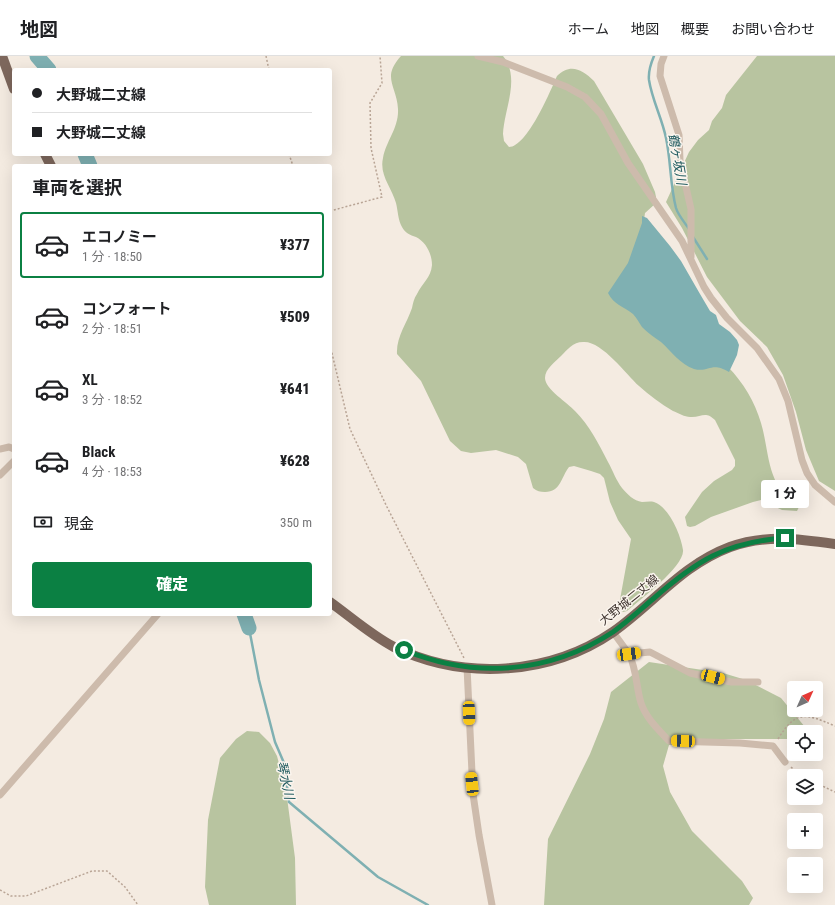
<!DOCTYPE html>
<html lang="ja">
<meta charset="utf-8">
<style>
:root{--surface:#fff;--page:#f6f6f6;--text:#202124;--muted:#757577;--line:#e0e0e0;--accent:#0b8043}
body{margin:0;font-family:"Roboto Condensed","Noto Sans JP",sans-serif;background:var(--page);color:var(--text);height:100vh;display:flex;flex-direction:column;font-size:15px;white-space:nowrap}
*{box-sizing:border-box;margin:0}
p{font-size:13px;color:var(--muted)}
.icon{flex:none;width:22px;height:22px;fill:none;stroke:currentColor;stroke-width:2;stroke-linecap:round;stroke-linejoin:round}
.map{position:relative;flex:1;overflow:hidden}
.details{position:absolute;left:12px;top:108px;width:320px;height:452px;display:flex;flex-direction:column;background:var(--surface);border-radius:4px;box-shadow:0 4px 16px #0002}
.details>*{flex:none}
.hud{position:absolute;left:12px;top:12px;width:320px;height:88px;border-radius:4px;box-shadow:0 4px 16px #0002;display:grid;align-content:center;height:88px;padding:0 20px;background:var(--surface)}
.needle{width:26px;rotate:45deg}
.tools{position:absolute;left:787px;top:625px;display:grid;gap:8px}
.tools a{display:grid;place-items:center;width:36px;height:36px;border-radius:4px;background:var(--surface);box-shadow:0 4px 16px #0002;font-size:20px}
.end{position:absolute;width:18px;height:18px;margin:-9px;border:5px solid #0b8043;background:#fff;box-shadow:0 0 0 2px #fff}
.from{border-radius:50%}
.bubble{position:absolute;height:28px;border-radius:4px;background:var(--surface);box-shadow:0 4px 16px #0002;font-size:13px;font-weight:800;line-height:28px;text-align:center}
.car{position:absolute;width:12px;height:24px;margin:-12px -6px;border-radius:5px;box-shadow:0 0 3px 1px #0007;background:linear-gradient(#f5c518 24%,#345 0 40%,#f5c518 0 76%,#345 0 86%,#f5c518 0)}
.hud b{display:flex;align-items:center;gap:14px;height:38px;font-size:15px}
.hud b+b{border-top:1px solid var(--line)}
.hud i{width:10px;height:10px;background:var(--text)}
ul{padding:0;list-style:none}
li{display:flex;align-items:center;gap:12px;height:66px;margin:0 8px 6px;padding:0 12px;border:2px solid transparent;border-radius:4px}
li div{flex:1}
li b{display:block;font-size:15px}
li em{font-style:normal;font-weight:800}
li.on{border-color:var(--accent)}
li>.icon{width:36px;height:36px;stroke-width:1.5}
h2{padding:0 20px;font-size:18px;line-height:48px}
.pay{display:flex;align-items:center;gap:10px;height:44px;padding:0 20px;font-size:15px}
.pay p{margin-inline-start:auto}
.button{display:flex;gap:8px;margin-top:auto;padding:8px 20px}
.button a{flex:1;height:46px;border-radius:4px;background:var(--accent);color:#fff;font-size:16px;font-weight:800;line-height:46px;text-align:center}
header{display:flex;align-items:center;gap:24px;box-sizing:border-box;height:56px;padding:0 20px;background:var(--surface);border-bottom:1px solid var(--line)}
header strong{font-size:19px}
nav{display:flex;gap:22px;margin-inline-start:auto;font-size:14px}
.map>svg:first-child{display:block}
</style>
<header>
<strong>地図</strong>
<nav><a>ホーム</a><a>地図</a><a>概要</a><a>お問い合わせ</a></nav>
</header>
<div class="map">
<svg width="835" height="849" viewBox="0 0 835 849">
<rect width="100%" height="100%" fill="#f4ebe1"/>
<path fill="#b8c4a0" d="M401,0H503C521,22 504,53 503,78L504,85L509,91C527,91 550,36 557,20C570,7 582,13 594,25L643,108L655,136L656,141L655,148L645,157L643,171L704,311H728C743,326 755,346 761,367C770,397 766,431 798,448L799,451L797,455L782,454L761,444L753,446L711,461L695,470L690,471L687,470L685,461L702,436L714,425L732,414L735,410V404L715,364C705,354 701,362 690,361C685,361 678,357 673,355C661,348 649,339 639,330C626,318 601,284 583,286C573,286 567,294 561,300C555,306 545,313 545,322C545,333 568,347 575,355C589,369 599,388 608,406C613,415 616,424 622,432C627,438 634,445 642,446C646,446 650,445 654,446C669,451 681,479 683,494C685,510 640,544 627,555L623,556L619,553V549L631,483L618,464L610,446L604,422L600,418L591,415L574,410L569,411C561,421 561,436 545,436C540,436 537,435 533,432L526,408L518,401L496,394L471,397L461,395L450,385L421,325L397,298C396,281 407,267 412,252C413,247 414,242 417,238C422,227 431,222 432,209C432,198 426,186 416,181C410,179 405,177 402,171C398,164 398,155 396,147C392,132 379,119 383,102C386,85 399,72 398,53C397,30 381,22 401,0Z
M757,0H835V435L819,425L806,394L796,356L783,319L767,291L740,265L707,221L682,172L666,146L689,96L698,84L709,74L712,65L722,52L726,39Z
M649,606L723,617L746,624L781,642L805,671L799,676H794V681L792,683H728L669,689L663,710L670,736L692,775L742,825L753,842L749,849H544L548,783L590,698L604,663L611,636Z
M247,675L259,676L270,687L277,700L286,734L295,802L296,849H209L205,831L208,764L220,702L236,683Z"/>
<path fill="#7fb0b2" d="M642,160L647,162L670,190L681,205L700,238L710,255L716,259L719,268L730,276L737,284L739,289L737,299L729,316C711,305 709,317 694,313C681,309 671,295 661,286C654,281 648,277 642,271C639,267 637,262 633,258C623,250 614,249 608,237L628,207L642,167Z"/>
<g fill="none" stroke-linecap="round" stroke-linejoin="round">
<path stroke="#7fb0b2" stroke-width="2.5" d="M654,0C651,7 648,15 649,24C652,44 662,62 666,82C671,105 670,129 676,152C678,159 685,167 689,173
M693,181L707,203
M249,572L259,624L275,686L284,707L289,746L378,821L428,849"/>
<path stroke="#7fb0b2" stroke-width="15" d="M37,0L49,14
M85,98L90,110
M244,558L249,572"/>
<path stroke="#b9a596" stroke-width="1.5" stroke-dasharray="2 2" stroke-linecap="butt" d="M266,0L269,14
M289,98L293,110
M330,155L382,141L371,92L370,47L382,27L380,0
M330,289L350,373L387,451L464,602
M778,683C796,654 805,657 835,670
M791,711L801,720
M816,727L835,736
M0,834L11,840H26L92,815H107L125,831L138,849"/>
<path stroke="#cdbbac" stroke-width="7" d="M478,0L503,6L567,31L585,41L601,58L628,107L682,185L704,231L711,242L727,262L757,292L779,323L788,345L802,404L807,417L815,429L835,446
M664,0L661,8L660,20L679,79L680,105L691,153V201
M0,393L9,391L14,393
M0,419L14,405
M613,576L629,598L650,596L690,617L731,626H758
M629,598C637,614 636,631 641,647C646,662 658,673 669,685L740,687L773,690L785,706
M467,611L473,738L479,779L492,849
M0,739L158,558"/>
<path stroke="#7d675c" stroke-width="10" d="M2,0L14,33
M45,98L51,110
M330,546C351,561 371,579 394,591C464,625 550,619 613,576C654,547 682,509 730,491C765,478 800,483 835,488"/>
</g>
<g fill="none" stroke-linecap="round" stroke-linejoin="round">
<path stroke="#0b8043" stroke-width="5" d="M404,594C474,623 549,618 613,576C627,566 640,554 653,543C696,505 726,486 785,482"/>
</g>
<g text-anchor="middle" stroke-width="3" stroke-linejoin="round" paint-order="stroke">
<g font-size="12" fill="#3b302b" stroke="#fbf5ee">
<text transform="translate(629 544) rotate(-39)" y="4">大野城二丈線</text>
</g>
<g font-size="13" font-style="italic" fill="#1f5a5e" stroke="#fbf5ee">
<text transform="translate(678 103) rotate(80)" y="5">鶴ヶ坂川</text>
<text transform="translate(286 724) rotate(77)" y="5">琴水川</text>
</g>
</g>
</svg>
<div class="tools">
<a><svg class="needle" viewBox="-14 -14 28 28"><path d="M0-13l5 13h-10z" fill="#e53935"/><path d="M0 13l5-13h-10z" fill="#757577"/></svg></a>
<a><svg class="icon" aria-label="locate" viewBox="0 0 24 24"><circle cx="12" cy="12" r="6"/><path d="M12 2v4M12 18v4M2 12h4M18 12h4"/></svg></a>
<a><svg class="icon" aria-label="layers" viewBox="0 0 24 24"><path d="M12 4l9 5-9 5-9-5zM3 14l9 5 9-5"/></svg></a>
<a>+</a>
<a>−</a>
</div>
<i class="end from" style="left:404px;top:594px"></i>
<i class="end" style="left:785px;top:482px"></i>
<div class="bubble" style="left:761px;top:424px;width:48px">1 分</div>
<i class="car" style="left:629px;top:598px;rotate:82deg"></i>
<i class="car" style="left:713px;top:621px;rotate:105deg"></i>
<i class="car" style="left:469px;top:657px;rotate:178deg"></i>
<i class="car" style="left:683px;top:685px;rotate:272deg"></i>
<i class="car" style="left:472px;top:728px;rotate:354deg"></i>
<div class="hud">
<b><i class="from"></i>大野城二丈線</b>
<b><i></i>大野城二丈線</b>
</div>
<section class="details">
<h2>車両を選択</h2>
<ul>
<li class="on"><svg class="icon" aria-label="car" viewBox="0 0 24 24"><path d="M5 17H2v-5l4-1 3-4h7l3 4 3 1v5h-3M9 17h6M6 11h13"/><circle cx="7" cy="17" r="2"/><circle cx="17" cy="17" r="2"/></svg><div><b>エコノミー</b><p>1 分 · 18:50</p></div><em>¥377</em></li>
<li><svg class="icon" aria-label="car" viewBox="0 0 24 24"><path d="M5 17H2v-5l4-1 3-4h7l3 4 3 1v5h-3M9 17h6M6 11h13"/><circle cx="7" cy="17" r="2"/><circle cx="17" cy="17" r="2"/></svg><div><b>コンフォート</b><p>2 分 · 18:51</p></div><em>¥509</em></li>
<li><svg class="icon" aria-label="car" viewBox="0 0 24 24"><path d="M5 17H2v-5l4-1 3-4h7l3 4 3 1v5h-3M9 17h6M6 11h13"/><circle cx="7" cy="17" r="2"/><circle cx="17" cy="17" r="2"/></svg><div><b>XL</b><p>3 分 · 18:52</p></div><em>¥641</em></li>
<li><svg class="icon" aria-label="car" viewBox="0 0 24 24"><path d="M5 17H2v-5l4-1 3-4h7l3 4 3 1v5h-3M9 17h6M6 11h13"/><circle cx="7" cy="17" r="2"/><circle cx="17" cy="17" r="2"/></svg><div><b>Black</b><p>4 分 · 18:53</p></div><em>¥628</em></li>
</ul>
<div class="pay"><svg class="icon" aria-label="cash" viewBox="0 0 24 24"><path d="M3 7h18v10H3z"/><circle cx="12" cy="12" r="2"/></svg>現金<p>350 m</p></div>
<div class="button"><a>確定</a></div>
</section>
</div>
